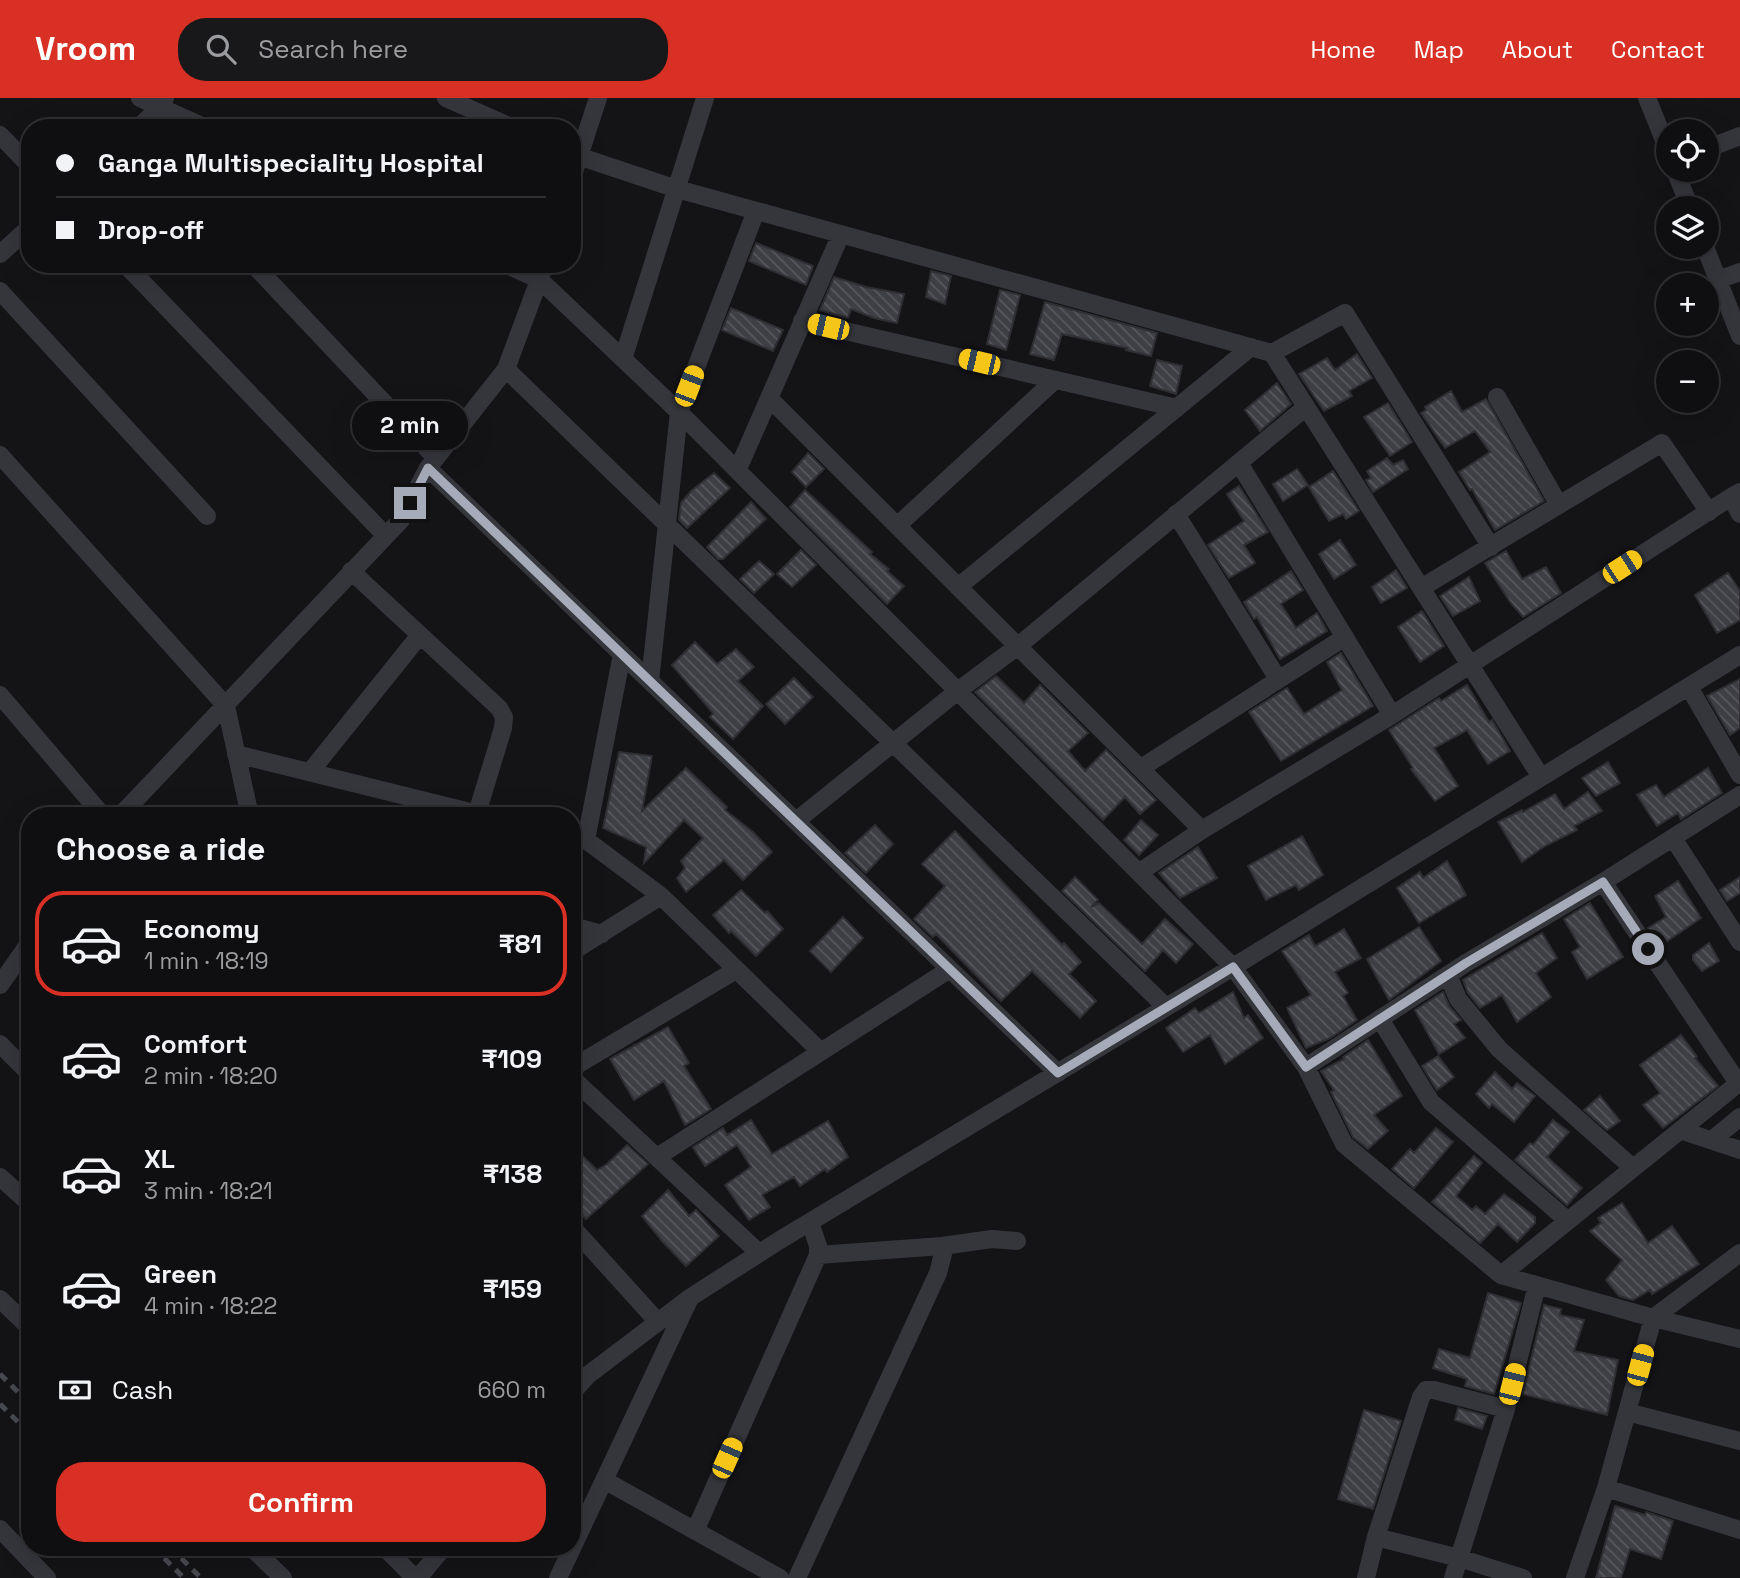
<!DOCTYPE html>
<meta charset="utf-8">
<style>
:root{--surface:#0f0f11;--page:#18181a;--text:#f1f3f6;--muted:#9b9c9f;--line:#2f2f31;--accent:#d93025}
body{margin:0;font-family:"Space Grotesk",sans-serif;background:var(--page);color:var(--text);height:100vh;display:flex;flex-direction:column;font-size:26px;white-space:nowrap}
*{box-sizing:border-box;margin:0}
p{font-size:23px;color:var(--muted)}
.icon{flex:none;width:38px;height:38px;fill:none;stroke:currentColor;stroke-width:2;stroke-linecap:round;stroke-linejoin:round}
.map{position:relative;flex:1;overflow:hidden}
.details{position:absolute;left:21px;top:709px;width:560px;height:749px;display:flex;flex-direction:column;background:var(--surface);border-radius:28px;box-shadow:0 7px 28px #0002,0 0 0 2px var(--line)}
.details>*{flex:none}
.guide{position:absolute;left:21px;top:21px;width:560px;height:154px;border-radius:28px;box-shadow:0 7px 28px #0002,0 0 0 2px var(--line);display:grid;align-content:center;height:154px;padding:0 35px;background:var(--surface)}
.controls{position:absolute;left:1656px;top:21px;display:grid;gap:14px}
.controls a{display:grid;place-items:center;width:63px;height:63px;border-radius:50%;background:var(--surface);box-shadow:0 7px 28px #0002,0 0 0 2px var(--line);font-size:35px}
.end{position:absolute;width:32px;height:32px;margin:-16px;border:9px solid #a5abb8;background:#111;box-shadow:0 0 0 4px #111}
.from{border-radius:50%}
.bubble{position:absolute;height:49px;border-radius:24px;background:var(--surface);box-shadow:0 7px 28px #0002,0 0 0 2px var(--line);font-size:23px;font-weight:800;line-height:49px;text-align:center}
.car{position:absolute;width:21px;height:42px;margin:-21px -10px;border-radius:9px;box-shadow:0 0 5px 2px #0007;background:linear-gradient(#f5c518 24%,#345 0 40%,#f5c518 0 76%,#345 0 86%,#f5c518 0)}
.guide b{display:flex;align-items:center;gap:24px;height:66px;font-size:26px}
.guide b+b{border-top:2px solid var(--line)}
.guide i{width:18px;height:18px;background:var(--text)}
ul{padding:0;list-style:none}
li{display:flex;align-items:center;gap:21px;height:105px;margin:0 14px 10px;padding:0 21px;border:4px solid transparent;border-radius:28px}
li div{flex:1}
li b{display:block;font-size:26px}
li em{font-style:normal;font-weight:800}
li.current{border-color:var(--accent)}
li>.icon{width:63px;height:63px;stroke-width:1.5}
h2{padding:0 35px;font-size:32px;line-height:84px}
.pay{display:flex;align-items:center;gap:18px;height:77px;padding:0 35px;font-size:26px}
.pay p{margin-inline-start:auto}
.primary-button{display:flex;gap:14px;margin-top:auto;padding:14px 35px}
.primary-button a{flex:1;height:80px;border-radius:28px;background:var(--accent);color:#fff;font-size:28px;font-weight:800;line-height:80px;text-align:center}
header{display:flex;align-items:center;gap:42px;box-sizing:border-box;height:98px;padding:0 35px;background:var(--accent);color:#fff}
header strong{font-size:33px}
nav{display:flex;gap:38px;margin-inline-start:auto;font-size:24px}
.search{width:490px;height:63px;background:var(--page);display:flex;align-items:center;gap:18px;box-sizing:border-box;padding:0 24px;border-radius:28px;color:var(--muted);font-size:26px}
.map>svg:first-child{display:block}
</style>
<header>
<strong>Vroom</strong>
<div class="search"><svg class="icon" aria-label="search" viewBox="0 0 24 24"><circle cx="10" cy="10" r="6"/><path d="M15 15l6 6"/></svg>Search here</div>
<nav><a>Home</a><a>Map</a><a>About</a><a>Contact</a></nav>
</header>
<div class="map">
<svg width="1740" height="1480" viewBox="0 0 1740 1480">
<defs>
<pattern id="building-back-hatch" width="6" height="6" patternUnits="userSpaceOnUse" patternTransform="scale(1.75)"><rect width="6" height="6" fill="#3e3f44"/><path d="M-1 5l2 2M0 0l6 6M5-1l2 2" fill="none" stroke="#57585d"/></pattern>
</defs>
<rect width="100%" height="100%" fill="#141417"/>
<path fill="url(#building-back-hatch)" stroke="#2e2e33" stroke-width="2" d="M756,145L813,168L806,187L749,163Z
M931,173L951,178L945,206L926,199Z
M834,179L866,189L904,196L897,225L874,220L851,211L848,220L820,212Z
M1000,192L1020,197L1006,252L987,246Z
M1045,204L1157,235L1151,258L1126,252L1127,250L1062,236L1054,262L1030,256Z
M731,210L783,232L773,253L722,232Z
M1357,256L1372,280L1349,293L1352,298L1324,313L1299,276L1327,260L1335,272Z
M1157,262L1182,268L1176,296L1150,288Z
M1277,285L1291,306L1260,333L1245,312Z
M1451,293L1462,314L1486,301L1544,403L1495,432L1472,391L1470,392L1459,374L1490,354L1475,333L1445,350L1421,315L1426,312L1425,309Z
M1388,305L1412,344L1390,358L1364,319Z
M808,355L824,371L806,389L792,374Z
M1387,360L1393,367L1403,362L1408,371L1373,394L1366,382L1371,380L1367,373Z
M1297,371L1308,387L1283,403L1273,386Z
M1333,373L1359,413L1346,421L1343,416L1329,423L1309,389Z
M714,375L730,390L687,430L679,422L681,405L691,393Z
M1239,388L1268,434L1244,447L1255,465L1229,480L1208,447L1244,423L1227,396Z
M805,392L872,454L870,456L889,471L887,473L904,488L887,506L790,409Z
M751,404L766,421L723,461H718L707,449Z
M1340,442L1356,467L1334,481L1319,456Z
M801,452L816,467L792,489L777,476Z
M1506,453L1522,481L1546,469L1561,495L1523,519L1510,504L1485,465Z
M759,463L774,476L754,495L740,481Z
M1396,472L1407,490L1381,505L1372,489Z
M1291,473L1303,492L1281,506L1296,530L1317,515L1327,533L1280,561L1257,519L1254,521L1244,504Z
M1728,475L1740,493V522L1717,535L1695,497Z
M1469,479L1480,503L1453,518L1440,498Z
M1422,513L1444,548L1420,564L1398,529Z
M695,544L717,566L736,551L754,569L738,583L763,608L733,641L710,619L713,615L672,567Z
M1341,555L1373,608L1281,663L1249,614L1287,590L1304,616L1342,592L1327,564Z
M996,578L1024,605L1040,587L1088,635L1068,653L1085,673L1106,652L1156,702L1140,716L1125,699L1103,722L975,594Z
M794,580L813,599L785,626L766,606Z
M1740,581V630L1730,637L1707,598Z
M1467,587L1489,624L1492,622L1510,653L1488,666L1467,632L1434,650L1458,688L1435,703L1411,671L1413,670L1389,632L1439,600L1441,603Z
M619,654L652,658L642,713L686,670L727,709L725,712L753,734L772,754L743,782L724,762L686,794L677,780L685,770L681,763L703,740L684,722L644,765L646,749L603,730Z
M1608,664L1620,685L1596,698L1582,680Z
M1708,670L1722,695L1681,721L1678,715L1657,728L1637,697L1656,687L1664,699Z
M1588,694L1602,713L1574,728L1577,732L1545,748L1522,764L1498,724L1522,712L1523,714L1555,696L1564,711Z
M1141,722L1158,737L1139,757L1124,742Z
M875,727L893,746L866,775L845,755Z
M955,733L1062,847L1064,845L1081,864L1069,876L1096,903L1080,920L1032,873L1001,903L936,836L933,839L914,821L945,788L922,766Z
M1302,738L1323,777L1299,792L1296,787L1266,802L1248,768Z
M1198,749L1217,780L1180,800L1159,775Z
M1447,763L1466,797L1419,825L1397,790L1420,774L1423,780Z
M1075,779L1098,802L1091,809L1099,805L1142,846L1165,821L1193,846L1176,865L1163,852L1145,873L1062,793Z
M1740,779V795L1727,803L1720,792Z
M1678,783L1701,820L1660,848L1648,830L1666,819L1655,798Z
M741,792L765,815L767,813L783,831L756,858L731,833L729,835L713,817Z
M1590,805L1623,859L1587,881L1572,854L1580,849L1564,821Z
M843,819L863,840L831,874L810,853Z
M1419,829L1441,863L1389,902L1367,861Z
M1344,831L1361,860L1335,874L1348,895L1343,898L1357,922L1330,940L1306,950L1287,910L1311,897L1282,853L1309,837L1315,848Z
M1542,835L1557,860L1536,875L1551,899L1517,924L1502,897L1480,910L1468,895L1463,882Z
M1709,845L1719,863L1702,873L1693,862V857Z
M1233,894L1244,920L1248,917L1263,940L1225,966L1210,937L1183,954L1166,930L1195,910L1199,915Z
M1443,894L1449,908L1461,922L1454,926L1465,940L1439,956L1415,912Z
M668,929L689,965L684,968L711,1011L685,1027L664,983L634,1002L610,961Z
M1681,937L1697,959L1695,960L1718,988L1663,1030L1643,1007L1660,995L1640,967Z
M1368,942L1402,998L1374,1017L1388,1033L1368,1051L1353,1039L1331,994L1334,992L1321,973L1344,961L1343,959Z
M1438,958L1454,979L1437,992L1422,968Z
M1495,974L1512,991L1517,985L1535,998L1514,1024L1492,1006L1489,1010L1476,996Z
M1600,998L1620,1023L1607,1032L1584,1012Z
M751,1022L772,1056L828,1023L848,1059L827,1074L825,1071L800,1088L794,1079L762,1097L770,1109L749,1122L725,1087L751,1069L737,1047L705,1068L693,1049L723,1030L727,1037Z
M1553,1022L1569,1034L1547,1059L1582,1090L1567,1107L1515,1062L1530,1045L1533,1047Z
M1436,1030L1453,1044L1414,1090L1392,1071L1410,1051L1414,1055Z
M627,1047L648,1066L586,1121L572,1105V1048L597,1072L607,1066Z
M1474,1058L1482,1065L1456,1098L1472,1112L1476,1108L1485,1116L1504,1096L1535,1119V1125L1517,1144L1498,1126L1480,1145L1432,1104Z
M668,1092L689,1118L696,1112L719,1138L686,1168L662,1143L642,1118Z
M1622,1105L1648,1145L1672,1128L1699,1166L1652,1196L1650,1192L1633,1202L1619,1198L1606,1182L1622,1162L1590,1133L1601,1125L1598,1120Z
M1488,1195L1521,1205L1494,1296L1465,1288L1467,1281L1433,1270L1439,1251L1470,1260Z
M1544,1207L1561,1211L1560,1217L1584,1222L1574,1253L1618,1262L1607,1317L1523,1296Z
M1458,1310L1487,1318L1482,1331L1455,1322Z
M1364,1312L1401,1323L1373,1411L1338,1401Z
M1615,1408L1645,1417L1646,1414L1673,1423L1661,1461L1630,1451L1621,1480H1596Z"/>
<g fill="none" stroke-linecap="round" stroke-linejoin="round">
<path stroke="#35363c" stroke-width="18" d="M140,0L206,30
M446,0L513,30
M1647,0L1668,52
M138,30L160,9L165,0
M0,37L30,68
M1706,51L1740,38
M572,56L677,91L1272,255L1541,679
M1675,72L1690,110
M572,80L598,0
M1705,149L1740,238
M0,156L30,129
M125,166L386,438
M253,166L436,360
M505,166L540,182L679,314L1233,869L1306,969L1344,1046L1501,1177L1653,1220L1740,1241
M1718,182L1740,174
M0,193L207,418
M802,223L1177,310
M1272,255L1345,215L1491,449
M623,261L705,0
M506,271L1166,909
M1497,299L1559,407
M769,300L1202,732
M0,357L226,608L250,718
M1239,365L1392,617
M428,370L1058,975
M738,371L841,136
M1740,394L1731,399L1740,416
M1176,416L1278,581
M897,428L1055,282
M351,473L499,610L504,619L503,630L477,715
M958,489L1251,249
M1421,490L1662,345L1709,414
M650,583L679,314L756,113
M1689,589L1740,677
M0,597L103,718
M236,656L486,718
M1141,670L1345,539
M310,674L420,537
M120,718L401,422L428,370L506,271L545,166
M796,723L959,592L1018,548L1306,309
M572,739L586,742L622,556
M1673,740L1740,844
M586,742L661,798
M1140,774L1202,732L1392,617L1731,399
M1603,784L1738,985
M572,828L602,836
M572,854L661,798L821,954
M1448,877L1458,901L1499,951L1633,1070
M0,887L30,844
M1380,921L1431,1004L1567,1122
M0,946L30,976
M1306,969L1466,865L1603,784L1740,697
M572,970L736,872
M572,980L759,1155
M1680,1032L1740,1052
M1712,1042L1740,1019
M657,1059L950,871
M0,1079L30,1106
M572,1129L658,1224
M818,1157L942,1148L992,1141L1017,1143
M1501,1177L1740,984
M0,1201L30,1230
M572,1295L588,1277L691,1199L780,1142L1233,869L1740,557
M1627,1314L1740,1343
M604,1382L780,1480
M1606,1390L1740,1432
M0,1431L47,1480
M695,1433L818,1157V1148L810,1124
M1376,1439L1459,1460L1453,1480
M251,1449L283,1480
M384,1449L415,1480
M418,1480L444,1449
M558,1480L689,1202
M797,1480L938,1175L943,1156L942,1148
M1366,1480L1376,1439L1421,1299L1426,1292H1434L1506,1311
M1523,1480L1459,1460L1506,1311L1537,1187
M1575,1480L1606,1390L1653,1220L1740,1155"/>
<path stroke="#484a51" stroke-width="5" stroke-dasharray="9 7" stroke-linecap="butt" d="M0,1276L30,1306
M0,1306L30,1336
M153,1449L184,1480
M170,1449L201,1480"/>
</g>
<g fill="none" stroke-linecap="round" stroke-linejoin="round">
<path stroke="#a5abb8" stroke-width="9" d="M410,405L428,370L1058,975L1233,869L1306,969L1466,865L1603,784L1648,851"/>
</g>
</svg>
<div class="controls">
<a><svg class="icon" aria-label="locate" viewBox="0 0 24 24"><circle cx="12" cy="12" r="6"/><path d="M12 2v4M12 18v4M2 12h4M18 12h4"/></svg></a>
<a><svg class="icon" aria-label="layers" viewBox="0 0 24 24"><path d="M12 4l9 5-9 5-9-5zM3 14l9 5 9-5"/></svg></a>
<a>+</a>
<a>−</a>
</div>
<i class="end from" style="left:1648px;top:851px"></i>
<i class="end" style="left:410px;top:405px"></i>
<div class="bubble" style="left:352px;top:303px;width:116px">2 min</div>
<i class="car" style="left:828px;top:229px;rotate:283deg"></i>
<i class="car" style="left:979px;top:264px;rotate:283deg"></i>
<i class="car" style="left:689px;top:288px;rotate:21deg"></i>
<i class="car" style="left:1622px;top:469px;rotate:57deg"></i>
<i class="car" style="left:1640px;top:1267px;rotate:15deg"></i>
<i class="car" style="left:1512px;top:1286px;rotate:14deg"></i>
<i class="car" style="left:727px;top:1360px;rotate:24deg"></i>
<div class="guide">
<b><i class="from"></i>Ganga Multispeciality Hospital</b>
<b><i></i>Drop-off</b>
</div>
<section class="details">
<h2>Choose a ride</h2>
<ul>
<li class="current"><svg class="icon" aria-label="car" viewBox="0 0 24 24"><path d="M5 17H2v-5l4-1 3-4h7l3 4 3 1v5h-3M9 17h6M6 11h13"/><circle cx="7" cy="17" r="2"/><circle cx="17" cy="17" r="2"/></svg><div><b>Economy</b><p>1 min · 18:19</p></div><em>₹81</em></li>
<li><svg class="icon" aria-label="car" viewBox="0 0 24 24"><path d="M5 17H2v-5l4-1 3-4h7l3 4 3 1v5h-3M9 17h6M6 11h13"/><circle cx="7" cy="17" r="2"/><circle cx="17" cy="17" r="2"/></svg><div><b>Comfort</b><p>2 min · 18:20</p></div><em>₹109</em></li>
<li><svg class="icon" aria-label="car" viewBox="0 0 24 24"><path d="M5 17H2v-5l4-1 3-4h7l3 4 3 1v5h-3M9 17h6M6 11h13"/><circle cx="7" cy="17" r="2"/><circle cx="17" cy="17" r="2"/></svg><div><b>XL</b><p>3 min · 18:21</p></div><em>₹138</em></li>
<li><svg class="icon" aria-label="car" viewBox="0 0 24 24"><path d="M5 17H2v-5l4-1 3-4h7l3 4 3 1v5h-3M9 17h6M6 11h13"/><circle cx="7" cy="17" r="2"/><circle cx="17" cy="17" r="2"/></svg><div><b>Green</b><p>4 min · 18:22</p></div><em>₹159</em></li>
</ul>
<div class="pay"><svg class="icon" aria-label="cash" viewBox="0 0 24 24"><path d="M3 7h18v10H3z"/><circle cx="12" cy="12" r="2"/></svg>Cash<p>660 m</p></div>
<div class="primary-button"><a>Confirm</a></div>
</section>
</div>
